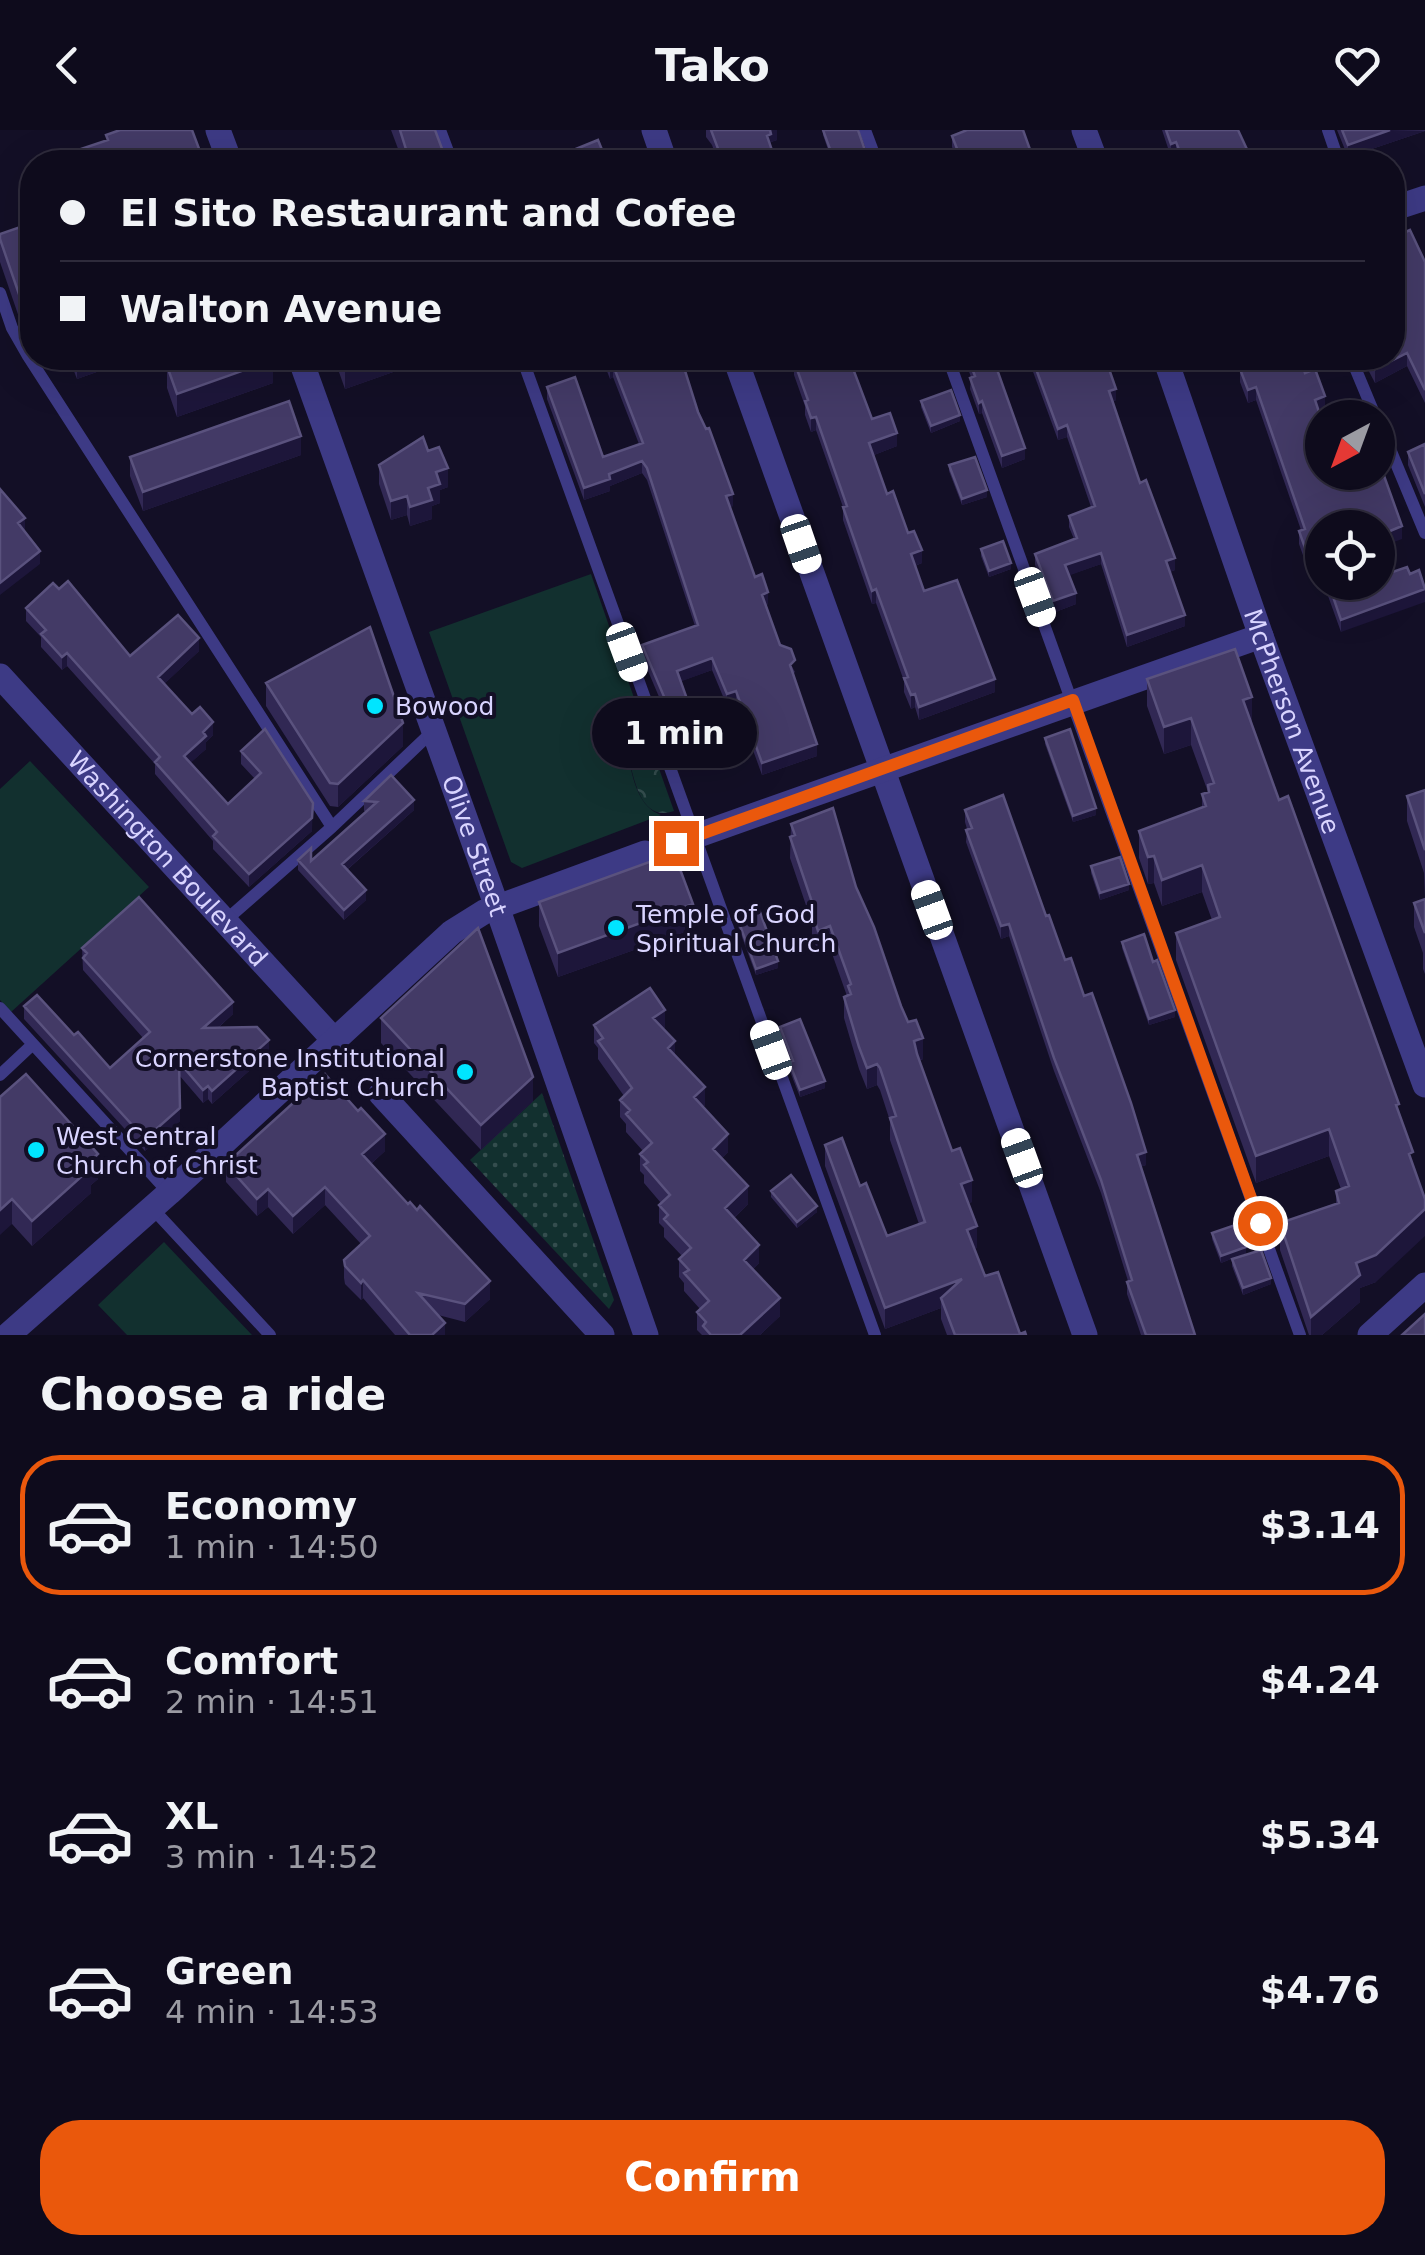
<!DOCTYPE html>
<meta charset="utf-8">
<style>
:root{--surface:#0e0b1c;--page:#1c1929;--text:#f1f3f6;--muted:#9b9ba3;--line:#2e2b3b;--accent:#ea580c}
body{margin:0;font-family:"DejaVu Sans",sans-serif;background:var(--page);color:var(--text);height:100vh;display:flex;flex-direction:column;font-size:38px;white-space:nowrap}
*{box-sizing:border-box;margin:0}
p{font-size:32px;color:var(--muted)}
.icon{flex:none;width:55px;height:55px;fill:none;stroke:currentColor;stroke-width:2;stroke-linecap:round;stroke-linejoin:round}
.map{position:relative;height:1205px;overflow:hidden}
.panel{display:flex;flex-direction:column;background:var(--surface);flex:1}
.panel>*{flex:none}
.guide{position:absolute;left:20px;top:20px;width:1385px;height:220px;border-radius:40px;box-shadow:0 10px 40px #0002,0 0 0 2px var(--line);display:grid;align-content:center;height:220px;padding:0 40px;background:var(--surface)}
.needle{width:65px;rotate:221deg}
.tools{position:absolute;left:1305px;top:270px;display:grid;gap:20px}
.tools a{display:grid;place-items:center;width:90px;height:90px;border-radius:50%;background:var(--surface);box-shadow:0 10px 40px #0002,0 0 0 2px var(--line);font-size:50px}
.end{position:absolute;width:45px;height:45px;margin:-22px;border:12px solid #ea580c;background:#fff;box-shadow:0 0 0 5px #fff}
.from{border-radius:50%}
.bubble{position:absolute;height:70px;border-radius:35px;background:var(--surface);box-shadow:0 10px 40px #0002,0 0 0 2px var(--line);font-size:32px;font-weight:700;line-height:70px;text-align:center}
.car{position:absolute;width:30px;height:60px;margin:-30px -15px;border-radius:12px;box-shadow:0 0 8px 2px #0007;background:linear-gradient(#fff 24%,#345 0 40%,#fff 0 76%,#345 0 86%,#fff 0)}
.guide b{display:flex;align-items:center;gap:35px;height:95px;font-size:38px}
.guide b+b{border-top:2px solid var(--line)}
.guide i{width:25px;height:25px;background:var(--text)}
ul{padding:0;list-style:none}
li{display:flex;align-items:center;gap:30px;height:140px;margin:0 20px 15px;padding:0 20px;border:5px solid transparent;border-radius:40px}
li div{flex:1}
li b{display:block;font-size:38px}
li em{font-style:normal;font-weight:700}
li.active{border-color:var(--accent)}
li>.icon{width:90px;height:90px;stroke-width:1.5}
h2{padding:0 40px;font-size:45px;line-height:120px}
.cta{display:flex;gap:20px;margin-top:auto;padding:20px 40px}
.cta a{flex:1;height:115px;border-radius:40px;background:var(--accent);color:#fff;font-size:40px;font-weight:700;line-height:115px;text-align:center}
header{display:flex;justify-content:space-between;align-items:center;height:130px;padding:0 40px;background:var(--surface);font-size:45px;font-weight:700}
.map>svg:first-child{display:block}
</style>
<header><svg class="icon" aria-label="back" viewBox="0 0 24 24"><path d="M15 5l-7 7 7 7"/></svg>Tako<svg class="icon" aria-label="heart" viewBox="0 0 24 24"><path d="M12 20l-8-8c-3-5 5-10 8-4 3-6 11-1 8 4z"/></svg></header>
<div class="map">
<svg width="1425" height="1205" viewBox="0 0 1425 1205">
<defs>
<pattern id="forest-crowns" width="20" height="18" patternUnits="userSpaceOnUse" patternTransform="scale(2.5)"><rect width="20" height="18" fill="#12302f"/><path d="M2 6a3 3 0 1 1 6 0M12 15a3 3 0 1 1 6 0" fill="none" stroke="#344d4e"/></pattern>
<pattern id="park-dots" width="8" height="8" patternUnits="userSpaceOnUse" patternTransform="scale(2.5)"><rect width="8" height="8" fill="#12302f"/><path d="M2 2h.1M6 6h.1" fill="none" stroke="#344d4e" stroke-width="1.8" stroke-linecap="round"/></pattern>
</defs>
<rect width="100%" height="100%" fill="#130f26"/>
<path fill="#12302f" d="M591,444L640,585L598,599L625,614C632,639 634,675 661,685L522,738L511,732L429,502Z
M30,631L149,757L11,882L0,870V659Z
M164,1112L252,1205H127L98,1175Z"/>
<path fill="url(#forest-crowns)" d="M640,585L674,681C637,694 633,639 625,614L617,609L596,606L598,599Z"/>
<path fill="url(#park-dots)" d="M542,963L614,1170L609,1179L470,1030Z"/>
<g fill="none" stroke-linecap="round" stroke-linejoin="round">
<path stroke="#3d3a85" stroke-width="12" d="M440,0L452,32
M865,0L877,32
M1328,0L1339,32
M0,163L12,198L28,226L332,697
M522,228L875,1205
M948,228L1300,1205
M1351,228L1376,288
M1378,290L1425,403
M226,790L332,697L434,600
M0,878L169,1063
M0,945L33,914
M152,1078L270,1205"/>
<g stroke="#3d3a85" stroke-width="25">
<path d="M218,0L230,32"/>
<path d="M654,0L665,32"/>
<path d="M1084,0L1096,32"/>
<path d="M1392,79L1425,68"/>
<path id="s1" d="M300,228L497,777L646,1205"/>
<path d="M735,228L1085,1205"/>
<path id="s2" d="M1165,228L1261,506L1425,955"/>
<path id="s3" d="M0,546L335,911"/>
<path d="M676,713L1261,506"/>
<path d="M381,964L602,1205"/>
<path d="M8,1205L169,1063L452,802L484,782L645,723"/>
<path d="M1370,1205L1425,1155"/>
</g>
</g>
<path fill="#312854" d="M391,0H435L447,32H403Z
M706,0H777V10L771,12V17L776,32H718L712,15L706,7Z
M823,0L869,32H837L834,27L831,28L823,5Z
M1162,0H1238L1251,32H1179L1176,25L1171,27Z
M1337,0H1425V1L1348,27Z
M952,6L1033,32L957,30L952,17Z
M32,93V212L22,196L0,132V104Z
M1425,132V273L1407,236L1375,253L1362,228H1392Z
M69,228H136L77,249Z
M175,228H272L273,253L177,287L167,258V236L177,232Z
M334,228H433L345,259Z
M602,228H681L698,282L733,376L730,377L755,447L768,474L766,475L780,515L795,542L793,544L817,626L762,645L736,573L727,576L712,540L681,551L692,595L674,602L642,527V515L695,496L647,350L642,343L610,356V361L584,370L547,269V257L603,327L639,314L613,247L610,249Z
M792,228H849L872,289L897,316L874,325L887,364L908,403L922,433L915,436L924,461L995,562L919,590L915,577L911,579L904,562V551L876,473L872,474L843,390V377L816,300L811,302L805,285V276L794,245V233Z
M964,228H993L1025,329L1002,338L982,283L979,284L970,259L971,247Z
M1028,228H1102L1116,270L1112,272L1127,318L1175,440L1170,442L1185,496L1127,517L1101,434L1069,445L1076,474L1053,483L1035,435V424L1074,409L1069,397V386L1091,377L1067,307L1058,310Z
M1239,228H1300L1305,243L1325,279L1319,281L1322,342L1402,409L1322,398V451L1318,439L1309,442L1299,414V401L1301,400L1256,270L1248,273L1240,252V239H1243Z
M921,271L960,291L931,303L921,277Z
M1425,314V377L1408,335V322Z
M428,321L448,357L440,360V373L432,376V389L410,396L407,385L391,390L379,354V335Z
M301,325L143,381L130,346V327Z
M949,335L987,367L962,375L949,341Z
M981,419L1011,439L989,447L981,426Z
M1323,452H1378L1341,502Z
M26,478L130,526L199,521L164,554L213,605L206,612V619L190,633L228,674L255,649L241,634V621L312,701L249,757L213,719V711L155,644V634L67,536L62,540L41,517V507L26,491Z
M1147,549L1252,594L1376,1152L1360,1158V1172L1322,1205H1309L1280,1120V1093L1336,1074V1061L1341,1059L1329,1026L1256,1053L1176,830V803L1212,790L1208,779L1202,762L1162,776L1154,753L1148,754L1139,728V701L1202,678V664L1208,662L1191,615L1164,624L1147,576Z
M266,553L403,616L338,677L330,676L266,576Z
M1045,608L1096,685L1073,692L1045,614Z
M1425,660V844L1423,839V823L1414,797V773L1425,769L1424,743L1407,691V666Z
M364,671L414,680L347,740L366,770L344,790L298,740V730L311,731L367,681H364Z
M965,680L1046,786L1065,830L1084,866L1146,1035L1140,1037L1195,1205H1141L1127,1164V1152L1128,1151L1101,1063L1054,941L1009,806L1001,809L966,712L967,699L965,692Z
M791,694L856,757L901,876L923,929L919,931L952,1021L972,1072L968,1073L977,1118H974L985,1146L1020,1204L1026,1205H947L941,1189V1178L885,1199L825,1036V1015L860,1056L887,1106L919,1094L890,1010V991L880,960L877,955L867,959L859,939L844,888V867L847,866L830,818L818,822L812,804V793L790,728Z
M1091,736L1129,760L1100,770L1091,743Z
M539,772L693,799L558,847L539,796Z
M735,782L778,838L756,845L735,788Z
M1122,812L1175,887L1149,895L1122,818Z
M82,818L233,884L218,898L269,923L212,974L208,969L203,973L179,945L180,991L145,1021L24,889V876L74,905L110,938L143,908L83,840Z
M381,888L533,971L481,1020L381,913Z
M594,895L665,897L663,899L675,925L705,975L703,977L728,1022L722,1028L748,1074L734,1088L759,1133L753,1139L780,1186L760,1205H702L697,1200V1182L700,1179L684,1161V1153L679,1147V1129L682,1126L664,1107V1098L659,1093V1075L661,1073L644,1053V1045L640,1041V1024L643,1021L626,1002V994L620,987V970L624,966L598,929V918L594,913Z
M780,897L825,958L800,967L789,939V932H791L780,904Z
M0,967L98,1049L91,1055V1063L32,1116L12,1094Z
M385,1021L371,1034L490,1169L465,1192L438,1185L445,1205H395L363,1168L361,1170L345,1154L344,1148V1130L361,1114L325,1075L293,1104L268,1077L257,1086L226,1052V1034Z
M771,1061L817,1082L797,1098L771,1067Z
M1212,1103L1246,1123L1221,1133L1212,1109Z
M1232,1129L1271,1154L1243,1165L1232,1136Z"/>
<path fill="#1d163a" d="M769,0H777V10L771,12V17L767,6Z
M1390,0L1425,1L1348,27V15Z
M1176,12V25L1171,27V14Z
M1407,223V236L1375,253V239Z
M77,228H136L77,249Z
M366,228H433L345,259V235Z
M273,230V253L177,287V264Z
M613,235V247L610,249V237Z
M1256,257V270L1248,273V260Z
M1116,259V270L1109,273V261Z
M1325,266V279L1315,283V270Z
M982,271V283L979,284V273Z
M960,285V291L931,303V296Z
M816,287V300L811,302V288Z
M1067,295V307L1058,310V299Z
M897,303V316L869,327V313Z
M301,306V325L143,381V362Z
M1025,318V329L1002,338V326Z
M642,331V343L610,356V361L584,370V358L609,344Z
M448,338V357L440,360V373L432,376V389L410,396V377L428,358L436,342Z
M987,360V367L962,375V369Z
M733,364V376L726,378V366Z
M407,366V385L391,390V371Z
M25,388V401L18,393Z
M1402,396V409L1378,418V406Z
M922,420V433L911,437V424Z
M40,421V434L0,465V453Z
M1101,423V434L1065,447V435Z
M1318,426V439L1309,442V429Z
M1175,428V440L1166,443V431Z
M1011,433V439L989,447V441Z
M876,459V473L872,474V461Z
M1425,459V472L1341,502V490Z
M768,462V474L762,477V465Z
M1076,463V474L1053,483V471Z
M1185,485V496L1127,517V505Z
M199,508V521L158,560V547Z
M67,523V536L62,540V527Z
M712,528V540L677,553V541Z
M995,549V562L919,590V577Z
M736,561V573L727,576V564Z
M915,564V577L911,579V565Z
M1252,567V594L1243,570Z
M692,583V595L674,602V590Z
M1191,588V615L1164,624V597Z
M213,592V605L206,612V619L184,639V626L203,602Z
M403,593V616L338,677V654Z
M817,614V626L762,645V633Z
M414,670V680L342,744V734Z
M313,673L312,701L249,757V744Z
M1096,678V685L1073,692V686Z
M1154,726V753L1148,754V727Z
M1202,735V762L1162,776V750Z
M1129,754V760L1100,770V763Z
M366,760V770L344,790V780Z
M693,774V799L558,847V823Z
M1009,794V806L1001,809V796Z
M830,796V818L818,822V801Z
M778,831V838L756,845V839Z
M233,872V884L203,911V898Z
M665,880V897L653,906V888Z
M1175,880V887L1149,895V889Z
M923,908V929L914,932V911Z
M269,910V923L212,974V961Z
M675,911V929L668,918Z
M877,934V955L867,959V938Z
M533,947V971L481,1020V995Z
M825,951V958L800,967V960Z
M208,956V969L203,973V960Z
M705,957V975L694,985V967Z
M180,978V991L145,1021V1009Z
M1329,999V1026L1256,1053V1026Z
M385,1004V1021L362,1042V1024Z
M728,1004V1022L713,1037V1019Z
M1146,1022V1035L1137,1038V1025Z
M98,1024V1049L91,1055V1063L32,1116V1091Z
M972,1050V1072L961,1076V1054Z
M748,1056V1074L725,1096V1078Z
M325,1057V1075L293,1104V1086Z
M268,1059V1077L257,1086V1069Z
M12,1069V1094L0,1105V1080Z
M817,1076V1082L797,1098V1092Z
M1425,1079V1106L1376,1152L1360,1158V1172L1322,1205H1311V1187L1356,1133Z
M977,1096V1118L967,1121V1100Z
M759,1115V1133L744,1148V1130Z
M1246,1117V1123L1221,1133V1126Z
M1271,1148V1154L1243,1165V1158Z
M962,1149L941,1168V1178L885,1199V1178Z
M363,1150V1168L361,1170V1153Z
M490,1151V1169L465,1192V1174Z
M780,1168V1186L760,1205H740Z
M445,1193V1205H432Z"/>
<path fill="#433a66" stroke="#5a527e" stroke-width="2.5" d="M120,0H192L204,32H59L57,27L108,10L106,5Z
M400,0H435L447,32H410Z
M711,0H770L771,4L767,6L776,32H723Z
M823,0H858L869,32H839L834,20L831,22Z
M967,0H1023L1033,28L1025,32H951L961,29L952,6Z
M1166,0H1238L1251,28L1239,32H1184L1176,12L1171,14Z
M1342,0H1390L1348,15Z
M598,10L607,32H544Z
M32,93V189L22,173L0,109V104Z
M1410,100L1425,132V260L1407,223L1375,239L1369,228H1392V108Z
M183,228H272L273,230L177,264L167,236L184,230Z
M342,228H366L345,235Z
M606,228H681L698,282L706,299L709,298L733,364L726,366L755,447L762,444L768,462L762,465L780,515L791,519L795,530L790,535L817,614L762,633L736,561L727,564L712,528L677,541L692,583L674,590L642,515L698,495L647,338L642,331L609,344L610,349L584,358L547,257L575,247L603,327L643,313L613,235L610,237Z
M797,228H849L872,289L890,283L897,303L869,313L887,364L893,361L908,403L914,401L922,420L911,424L924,461L957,450L995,549L919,577L915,564L911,565L904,548L908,547L876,459L872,461L843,377L847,376L816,287L811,288L805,271L808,270L794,231L798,230Z
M968,228H993L1025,318L1002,326L982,271L979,273L970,248L975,246Z
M1032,228H1102L1106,237L1108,236L1116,259L1109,261L1140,353L1146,350L1175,428L1166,431L1185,485L1127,505L1101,423L1065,435L1076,463L1053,471L1035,424L1077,408L1069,386L1095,376L1067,295L1058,299Z
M1243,228H1300L1305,243L1315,239L1325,266L1315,270L1322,291V342H1378V329L1402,396L1378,406V398H1322V438L1318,426L1309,429L1299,401L1305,399L1256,257L1248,260L1240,239L1247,237Z
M951,260L960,285L931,296L921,271Z
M289,271L301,306L143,362L130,327Z
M423,307L428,321L439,317L448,338L436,342L440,354L428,358L432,370L410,377L407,366L391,371L379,335Z
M1425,314V364L1408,322Z
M975,327L987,360L962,369L949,335Z
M0,359L25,388L18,393L40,421L0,453Z
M1003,411L1011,433L989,441L981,419Z
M1407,437L1410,444L1419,440L1425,459L1341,490L1328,452H1378V447Z
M68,451L130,526L178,485L199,508L158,547L192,584L200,577L213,592L203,602L206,606L184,626L228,674L261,643L241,621L265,599L313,673L312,688L249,744L213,706L217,702L155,632L160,627L67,523L62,527L41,504L46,500L26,478L53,453L59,459Z
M370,497L403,593L338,654L330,653L266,553Z
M1235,519L1252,567L1243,570L1279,670L1288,666L1399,974L1396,975L1413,1022L1409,1024L1425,1069V1079L1376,1125L1356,1133L1360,1145L1311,1187L1280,1093L1339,1073L1336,1061L1349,1056L1329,999L1256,1026L1176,803L1220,787L1208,752L1202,735L1162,750L1154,726L1148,727L1139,701L1206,676L1202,664L1209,662L1208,655L1214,653L1191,588L1164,597L1147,549Z
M1070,599L1096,678L1073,686L1045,608Z
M391,645L414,670L342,734L366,760L344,780L298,730L311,718V731L377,672L364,671Z
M1425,660V720L1407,666Z
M1003,665L1046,786L1049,785L1065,830L1071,828L1084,866L1092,863L1131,973L1146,1022L1137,1025L1195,1205H1146L1127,1152L1132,1150L1101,1050L1054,928L1009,794L1001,796L966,700L972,698L965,680Z
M833,678L856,757L874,797L901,876L908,892L916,890L923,908L914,911L917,924L952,1021L960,1018L972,1050L961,1054L977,1096L967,1100L985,1146L998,1142L1020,1204L1025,1202L1026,1205H955L941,1168L962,1149L885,1178L825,1015L842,1008L860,1056L866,1053L887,1106L925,1092L890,988L896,986L880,938L877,934L867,938L859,917L844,867L851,864L848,856L851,854L830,796L818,801L812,782L815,781L790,707L795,705L791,694Z
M674,723L693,774L558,823L539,772Z
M1120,727L1129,754L1100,763L1091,736Z
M139,767L233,872L203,898L257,897L269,910L212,961L208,956L203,960L179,932L180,978L145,1009L24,876L37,865L74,905L78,902L110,938L150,902L83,828L87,823L82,818Z
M1425,769V803L1414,773Z
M757,774L778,831L756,839L735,782Z
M478,798L533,947L481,995L381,888Z
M1144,804L1153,832L1157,830L1175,880L1149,889L1122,812Z
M650,858L665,880L653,888L675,911L668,918L705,957L694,967L728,1004L713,1019L748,1056L725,1078L759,1115L744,1130L780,1168L740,1205H711L703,1196L706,1192L697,1182L709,1171L684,1143L689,1140L679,1129L691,1118L664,1089L668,1085L659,1075L670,1065L644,1035L648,1032L640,1024L652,1013L626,984L630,980L620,970L632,958L598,911L603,908L594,895Z
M800,889L825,951L800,960L789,932L793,931L780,897Z
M26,944L98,1024L87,1034L91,1038L32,1091L12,1069L0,1080V967Z
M325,944L358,981L361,978L385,1004L362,1024L408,1074L410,1072L417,1080L420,1076L490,1151L465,1174L418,1163L445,1193L432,1205H410L363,1150L361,1153L345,1136L344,1130L370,1106L325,1057L293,1086L268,1059L257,1069L226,1034Z
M791,1045L817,1076L797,1092L771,1061Z
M1238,1094L1246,1117L1221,1126L1212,1103Z
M1261,1120L1271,1148L1243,1158L1232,1129Z
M1425,1184V1205H1402Z"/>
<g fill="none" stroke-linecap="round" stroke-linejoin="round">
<path stroke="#ea580c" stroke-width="12" d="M676,713L1073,570L1260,1093"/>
</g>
<g fill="#00e5ff" stroke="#130f26" stroke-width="4">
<circle cx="375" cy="576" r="10"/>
<circle cx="616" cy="798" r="10"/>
<circle cx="465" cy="942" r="10"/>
<circle cx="36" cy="1020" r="10"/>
</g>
<g text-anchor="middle" stroke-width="8" stroke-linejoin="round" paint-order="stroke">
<g font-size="25" fill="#d9d4ff" stroke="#130f26" text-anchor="start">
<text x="395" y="585">Bowood</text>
<text x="636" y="793">Temple of God<tspan x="636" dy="29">Spiritual Church</tspan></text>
<text x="445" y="937" text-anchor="end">Cornerstone Institutional<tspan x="445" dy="29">Baptist Church</tspan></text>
<text x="56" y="1015">West Central<tspan x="56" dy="29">Church of Christ</tspan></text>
</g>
<g font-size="25" fill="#d9d4ff" stroke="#130f26">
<text dy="9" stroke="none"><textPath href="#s2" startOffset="385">McPherson Avenue</textPath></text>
<text dy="9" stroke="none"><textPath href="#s1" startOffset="518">Olive Street</textPath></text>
<text dy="9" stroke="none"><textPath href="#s3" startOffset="248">Washington Boulevard</textPath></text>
</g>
</g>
</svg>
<div class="tools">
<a><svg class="needle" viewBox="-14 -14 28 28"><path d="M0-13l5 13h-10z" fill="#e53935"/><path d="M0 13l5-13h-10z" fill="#9b9ba3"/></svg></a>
<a><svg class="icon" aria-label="locate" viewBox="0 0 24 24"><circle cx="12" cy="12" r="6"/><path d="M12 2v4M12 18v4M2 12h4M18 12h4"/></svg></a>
</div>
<i class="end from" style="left:1260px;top:1093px"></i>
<i class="end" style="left:676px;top:713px"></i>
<div class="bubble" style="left:592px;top:568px;width:165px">1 min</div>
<i class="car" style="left:801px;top:414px;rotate:161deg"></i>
<i class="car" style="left:1035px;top:467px;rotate:160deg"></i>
<i class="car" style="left:627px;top:522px;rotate:160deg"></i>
<i class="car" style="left:932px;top:780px;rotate:340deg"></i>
<i class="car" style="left:771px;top:920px;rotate:340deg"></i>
<i class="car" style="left:1022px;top:1028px;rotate:340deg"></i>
<div class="guide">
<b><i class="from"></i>El Sito Restaurant and Cofee</b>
<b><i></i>Walton Avenue</b>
</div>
</div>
<section class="panel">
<h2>Choose a ride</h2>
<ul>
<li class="active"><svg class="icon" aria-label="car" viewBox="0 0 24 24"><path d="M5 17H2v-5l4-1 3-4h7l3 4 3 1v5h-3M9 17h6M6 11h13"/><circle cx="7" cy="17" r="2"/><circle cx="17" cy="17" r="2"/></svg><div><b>Economy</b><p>1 min · 14:50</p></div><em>$3.14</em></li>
<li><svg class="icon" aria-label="car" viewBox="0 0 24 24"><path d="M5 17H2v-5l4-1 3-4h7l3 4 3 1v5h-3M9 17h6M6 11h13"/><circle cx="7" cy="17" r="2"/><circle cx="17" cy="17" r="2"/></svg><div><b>Comfort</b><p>2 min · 14:51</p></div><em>$4.24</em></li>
<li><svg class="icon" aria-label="car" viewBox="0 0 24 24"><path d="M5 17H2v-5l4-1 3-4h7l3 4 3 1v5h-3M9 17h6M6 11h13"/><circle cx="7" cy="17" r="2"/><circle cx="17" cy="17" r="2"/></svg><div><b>XL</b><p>3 min · 14:52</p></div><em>$5.34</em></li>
<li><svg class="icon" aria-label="car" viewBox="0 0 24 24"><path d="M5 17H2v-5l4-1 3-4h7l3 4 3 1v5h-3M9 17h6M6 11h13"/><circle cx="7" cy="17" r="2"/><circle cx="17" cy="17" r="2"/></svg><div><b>Green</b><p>4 min · 14:53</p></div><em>$4.76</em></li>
</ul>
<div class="cta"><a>Confirm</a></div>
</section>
